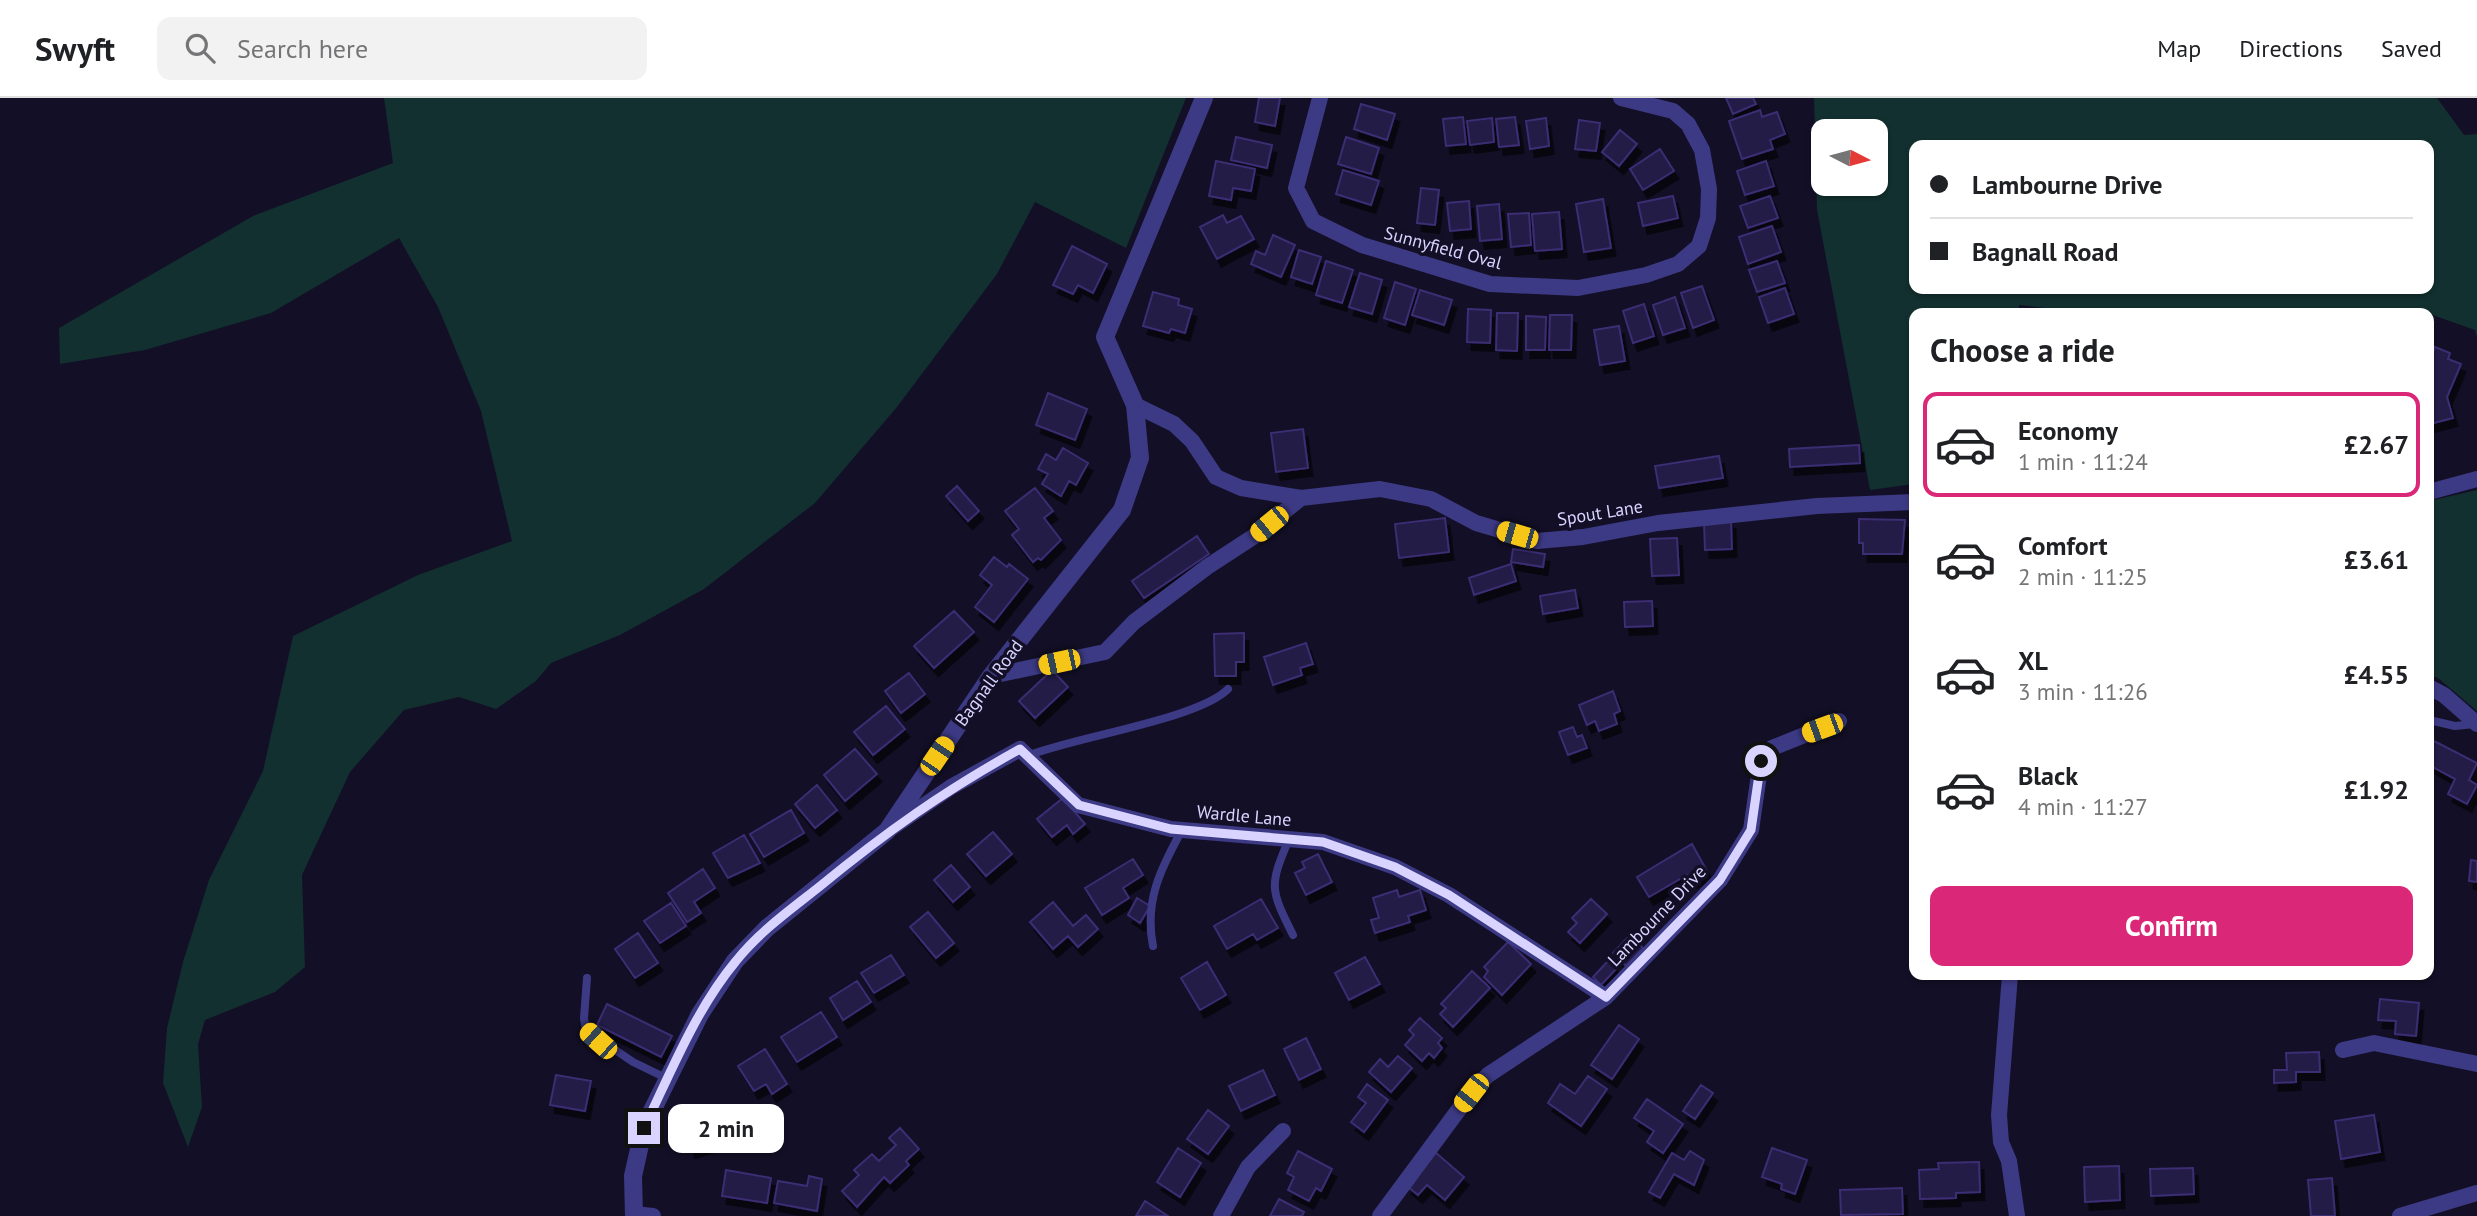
<!DOCTYPE html>
<meta charset="utf-8">
<style>
:root{--surface:#fff;--page:#f2f2f2;--text:#202124;--muted:#757577;--line:#e0e0e0;--accent:#db2777}
body{margin:0;font-family:"PT Sans",sans-serif;background:var(--page);color:var(--text);height:100vh;display:flex;flex-direction:column;font-size:26px;white-space:nowrap}
*{box-sizing:border-box;margin:0}
p{font-size:23px;color:var(--muted)}
.icon{flex:none;width:38px;height:38px;fill:none;stroke:currentColor;stroke-width:2;stroke-linecap:round;stroke-linejoin:round}
.map{position:relative;flex:1;overflow:hidden}
.details{position:absolute;left:1909px;top:210px;width:525px;height:672px;display:flex;flex-direction:column;background:var(--surface);border-radius:14px;box-shadow:0 2px 5px #0004}
.details>*{flex:none}
.banner{position:absolute;left:1909px;top:42px;width:525px;height:154px;border-radius:14px;box-shadow:0 2px 5px #0004;display:grid;align-content:center;height:154px;padding:0 21px;background:var(--surface)}
.needle{width:46px;rotate:96deg}
.controls{position:absolute;left:1811px;top:21px;display:grid;gap:14px}
.controls a{display:grid;place-items:center;width:77px;height:77px;border-radius:14px;background:var(--surface);box-shadow:0 2px 5px #0004;font-size:35px}
.end{position:absolute;width:32px;height:32px;margin:-16px;border:9px solid #d9d4ff;background:#111;box-shadow:0 0 0 4px #111}
.from{border-radius:50%}
.bubble{position:absolute;height:49px;border-radius:14px;background:var(--surface);box-shadow:0 2px 5px #0004;font-size:23px;font-weight:700;line-height:49px;text-align:center}
.car{position:absolute;width:21px;height:42px;margin:-21px -10px;border-radius:9px;box-shadow:0 0 5px 2px #0007;background:linear-gradient(#f5c518 24%,#345 0 40%,#f5c518 0 76%,#345 0 86%,#f5c518 0)}
.banner b{display:flex;align-items:center;gap:24px;height:66px;font-size:26px}
.banner b+b{border-top:2px solid var(--line)}
.banner i{width:18px;height:18px;background:var(--text)}
ul{padding:0;list-style:none}
li{display:flex;align-items:center;gap:21px;height:105px;margin:0 14px 10px;padding:0 7px;border:4px solid transparent;border-radius:14px}
li div{flex:1}
li b{display:block;font-size:26px}
li em{font-style:normal;font-weight:700}
li.on{border-color:var(--accent)}
li>.icon{width:63px;height:63px;stroke-width:1.5}
h2{padding:0 21px;font-size:32px;line-height:84px}
.cta{display:flex;gap:14px;margin-top:auto;padding:14px 21px}
.cta a{flex:1;height:80px;border-radius:14px;background:var(--accent);color:#fff;font-size:28px;font-weight:700;line-height:80px;text-align:center}
header{display:flex;align-items:center;gap:42px;box-sizing:border-box;height:98px;padding:0 35px;background:var(--surface);border-bottom:2px solid var(--line)}
header strong{font-size:33px}
nav{display:flex;gap:38px;margin-inline-start:auto;font-size:24px}
.search{width:490px;height:63px;background:var(--page);display:flex;align-items:center;gap:18px;box-sizing:border-box;padding:0 24px;border-radius:14px;color:var(--muted);font-size:26px}
.map>svg:first-child{display:block}
</style>
<header>
<strong>Swyft</strong>
<div class="search"><svg class="icon" aria-label="search" viewBox="0 0 24 24"><circle cx="10" cy="10" r="6"/><path d="M15 15l6 6"/></svg>Search here</div>
<nav><a>Map</a><a>Directions</a><a>Saved</a></nav>
</header>
<div class="map">
<svg width="2477" height="1118" viewBox="0 0 2477 1118">
<defs>
<filter id="shadow"><feDropShadow dx="4.5" dy="8" stdDeviation="0" flood-color="#0009"/></filter>
</defs>
<rect width="100%" height="100%" fill="#130f26"/>
<path fill="#12302f" fill-rule="evenodd" d="M384,0H1186L1126,150L1035,104L997,176L897,309L815,405L704,491L620,537L551,565L536,583L496,611L459,599L404,612L350,674L302,777L305,869L275,894L205,922L198,946L202,1009L188,1049L163,985L167,930L183,864L209,782L263,673L293,538L418,477L512,443L481,313L438,209L399,140L271,215L145,252L60,266L59,230L253,118L393,65Z
M1814,0H2437L2464,37L2477,36V240L2475,232L2424,214L2088,215L2019,207V215H1914V386L1870,392L1817,112ZM1824,33H1876V86H1824ZM1914,47H2429V191H1914Z
M2477,392V613L2438,580L2429,577V403Z"/>
<path fill="#241b47" stroke="#3b2d73" stroke-width="2" filter="url(#shadow)" d="M1259,0H1280L1275,28L1255,24Z
M1726,0H1753L1756,6L1733,16Z
M1361,6L1395,16L1387,42L1354,31Z
M1760,12L1762,19L1777,14L1785,36L1770,42L1773,51L1742,61L1729,23Z
M1463,19L1466,46L1446,48L1443,21Z
M1515,19L1519,47L1499,49L1496,21Z
M1492,20L1494,44L1470,47L1467,23Z
M1546,20L1549,48L1530,51L1526,23Z
M1579,22L1600,25L1596,53L1575,51Z
M1620,32L1637,46L1619,68L1602,54Z
M1236,39L1272,47L1267,70L1231,62Z
M1346,39L1379,50L1371,76L1338,66Z
M1660,51L1674,73L1643,92L1630,71Z
M1216,63L1255,71L1251,93L1233,90L1231,102L1209,98Z
M1766,63L1774,88L1745,97L1737,73Z
M1343,72L1379,83L1371,107L1336,96Z
M1421,90L1439,92L1435,127L1417,125Z
M1673,98L1678,120L1643,128L1638,105Z
M1770,98L1778,120L1748,130L1740,108Z
M1603,101L1611,150L1584,154L1576,106Z
M1469,103L1471,131L1450,133L1447,105Z
M1499,106L1502,141L1480,143L1477,108Z
M1559,114L1562,151L1535,153L1532,116Z
M1529,115L1531,147L1511,149L1508,116Z
M1223,117L1227,125L1241,118L1254,141L1217,161L1200,129Z
M1772,128L1781,154L1748,166L1739,139Z
M1273,137L1295,147L1281,179L1251,166L1256,153L1265,157Z
M1072,148L1107,166L1093,195L1078,187L1073,196L1053,187Z
M1299,152L1321,159L1312,186L1291,179Z
M1326,163L1353,172L1342,205L1316,197Z
M1777,163L1785,185L1757,194L1749,172Z
M1360,175L1382,182L1372,216L1349,209Z
M1395,184L1416,191L1405,227L1384,220Z
M1702,188L1714,222L1693,230L1681,195Z
M1785,190L1794,216L1768,225L1759,199Z
M1420,192L1452,202L1444,227L1412,217Z
M1153,194L1179,201L1178,207L1192,211L1185,235L1171,231L1169,235L1143,228Z
M1675,199L1685,230L1663,237L1653,207Z
M1644,206L1654,238L1633,245L1623,213Z
M1468,211L1491,212L1490,245L1467,244Z
M1497,215H1518L1517,253L1496,252Z
M1550,217H1572L1571,252H1549Z
M1526,218L1546,219L1545,252H1526Z
M1619,228L1625,263L1600,267L1594,232Z
M2435,249L2450,255L2448,261L2461,266L2447,299L2453,320L2430,326L2429,253L2433,254Z
M1048,295L1087,311L1075,342L1036,327Z
M1303,331L1308,370L1276,374L1271,335Z
M1859,347L1860,365L1790,369L1789,351Z
M1063,350L1088,365L1076,387L1069,383L1061,398L1042,386L1048,376L1038,371L1046,356L1056,362Z
M1719,358L1723,380L1659,390L1655,368Z
M957,388L979,413L968,423L946,398Z
M1035,390L1053,413L1044,420L1061,442L1041,462L1038,460L1033,464L1012,437L1019,431L1005,413Z
M1445,420L1449,454L1399,460L1395,426Z
M1859,421L1905,422L1902,456H1863V445H1859Z
M1731,423L1732,451L1705,452L1704,424Z
M1197,438L1209,456L1144,500L1132,483Z
M1677,440L1679,477L1652,478L1650,441Z
M1513,451L1545,456L1543,469L1511,464Z
M994,459L1007,469L1009,466L1028,481L994,524L975,509L992,487L980,477Z
M1511,466L1516,483L1474,497L1469,480Z
M1575,492L1578,510L1543,516L1540,498Z
M1652,503L1653,528L1625,529L1624,504Z
M954,513L974,534L934,570L914,548Z
M1244,535V564H1236V578H1215L1214,536Z
M1306,545L1313,566L1300,570L1302,577L1273,587L1264,559Z
M1052,572L1068,589L1035,620L1019,603Z
M909,575L925,596L901,615L885,593Z
M1613,593L1620,613L1614,616L1617,626L1599,633L1595,623L1587,627L1579,607Z
M886,608L905,631L873,657L854,634Z
M1573,629L1577,639L1582,637L1587,650L1568,657L1559,634Z
M2434,643L2477,665L2469,682L2477,687L2467,706L2448,696L2455,681L2429,667V653Z
M855,651L877,676L845,703L824,677Z
M817,687L837,712L815,730L795,706Z
M1063,700L1085,726L1073,736L1067,727L1052,739L1037,721Z
M791,712L804,735L764,759L750,736Z
M993,734L1012,756L986,778L967,756Z
M744,737L760,765L728,780L713,755Z
M1692,746L1707,773L1690,783L1687,777L1649,799L1637,779Z
M1318,756L1332,784L1306,797L1295,775L1305,770L1302,764Z
M1133,761L1143,777L1123,790L1129,800L1102,817L1085,790Z
M2471,762L2477,763V784L2469,783Z
M951,767L970,789L953,804L934,782Z
M703,771L715,790L694,804L701,815L687,824L668,795Z
M1397,792L1399,799L1420,792L1426,812L1408,818L1410,824L1375,835L1371,822L1379,820L1373,800Z
M1137,800L1150,808L1140,825L1128,817Z
M1261,801L1278,830L1257,842L1253,836L1227,851L1214,828Z
M1591,801L1607,816L1580,845L1568,834L1577,825L1572,820Z
M1053,804L1073,828L1086,817L1098,831L1078,849L1068,838L1053,851L1030,824Z
M671,805L686,828L660,845L644,823Z
M928,814L954,845L936,860L910,829Z
M638,835L658,865L635,880L615,851Z
M1630,837L1643,850L1626,868L1613,855Z
M1508,844L1531,866L1502,897L1484,879L1488,873L1484,869Z
M891,857L904,877L874,895L861,875Z
M1365,859L1380,886L1349,902L1335,875Z
M1609,862L1617,870L1601,887L1593,879Z
M1207,864L1226,897L1200,912L1181,880Z
M1472,873L1490,890L1453,929L1440,916L1446,910L1441,906Z
M857,883L871,904L843,922L830,900Z
M2380,901L2419,905L2416,938L2395,936L2396,923L2378,922Z
M607,906L672,938L661,959L597,927Z
M821,914L837,939L797,964L781,939Z
M1420,920L1442,940L1438,945L1442,950L1434,960L1429,955L1422,963L1405,947L1414,937L1409,932Z
M1619,927L1639,941L1612,981L1591,967Z
M1306,940L1321,971L1299,982L1284,951Z
M765,951L787,986L772,996L766,986L754,993L738,968Z
M2319,954L2320,974H2296V984L2274,985V972H2287L2286,955Z
M1398,958L1412,970L1391,994L1369,974L1380,961L1388,969Z
M1263,972L1275,997L1241,1013L1229,988Z
M556,977L591,983L585,1013L550,1007Z
M1588,978L1607,991L1581,1028L1548,1005L1560,986L1575,996Z
M1367,986L1388,1002L1364,1034L1351,1024L1366,1005L1358,999Z
M1701,987L1713,995L1695,1021L1683,1013Z
M1647,1001L1683,1026L1663,1055L1647,1044L1654,1033L1634,1020Z
M1208,1012L1229,1028L1208,1056L1187,1041Z
M715,1015L723,1042L691,1052L682,1026Z
M2374,1017L2380,1054L2341,1061L2335,1023Z
M900,1030L919,1051L906,1063L909,1067L890,1085L884,1079L857,1109L842,1093L859,1077L854,1072L872,1056L879,1063L896,1047L889,1040Z
M1178,1050L1201,1065L1180,1099L1157,1084Z
M1772,1050L1807,1062L1795,1096L1781,1091L1782,1086L1762,1079Z
M1298,1053L1332,1071L1321,1093L1316,1090L1309,1103L1288,1092L1294,1079L1287,1075Z
M1690,1053L1704,1062L1694,1087L1674,1076L1660,1100L1649,1094L1672,1055L1684,1062Z
M1435,1054L1464,1079L1445,1102L1427,1087L1418,1097L1407,1088Z
M1979,1064L1980,1094L1956,1095V1100L1920,1101L1919,1072L1939,1071L1938,1065Z
M2119,1068L2120,1102L2085,1104L2084,1069Z
M2193,1070L2194,1096L2151,1098L2150,1071Z
M726,1072L771,1080L767,1105L722,1098Z
M809,1078L822,1081L817,1113L774,1105L778,1083L807,1088Z
M2332,1080L2335,1118H2311L2308,1082Z
M1902,1090L1903,1116L1841,1117L1840,1092Z
M1279,1101L1304,1114L1302,1118H1270Z
M1145,1103L1168,1118H1136Z"/>
<g fill="none" stroke-linecap="round" stroke-linejoin="round">
<path stroke="#3d3a85" stroke-width="8" d="M2429,622L2455,628L2474,626
M1027,658C1074,639 1199,621 1228,591
M1289,741C1269,788 1270,791 1293,837
M1153,848C1144,803 1161,770 1182,732
M587,880L584,920L586,932L633,964L668,981"/>
<path stroke="#3d3a85" stroke-width="16" d="M1320,0L1296,90L1313,123L1362,147L1490,186L1578,190L1646,177L1678,166L1699,148L1708,120L1709,91L1702,52L1688,26L1673,13L1621,0
M1135,307L1174,326L1192,343L1216,379L1241,390L1301,400L1380,391L1431,401L1476,425L1537,443L1583,439L1658,425L1817,408L1914,404
M2429,394L2477,381
M991,578L1105,554L1134,524L1207,469L1253,439L1301,400
M2429,589L2444,597L2477,626
M890,731L951,689L1020,651L1078,707L1171,731L1323,744L1395,769L1449,797L1606,899
M2010,877L1999,1017L2001,1044L2009,1063L2017,1118
M2343,952L2374,945L2477,966
M634,1116L653,1118
M1221,1118L1248,1069L1283,1033
M1380,1118L1471,995L1488,977L1606,899L1720,782L1751,732L1761,663L1772,650L1839,623
M2400,1118L2477,1095"/>
<path stroke="#3d3a85" stroke-width="18" d="M634,1118L633,1078L644,1029L700,916L735,863L767,830L887,733L991,578L1122,412L1140,360L1135,307L1105,239L1204,0"/>
</g>
<g fill="none" stroke-linecap="round" stroke-linejoin="round">
<path stroke="#d9d4ff" stroke-width="9" d="M644,1030C671,974 696,911 736,863C759,834 790,812 819,789C886,734 944,693 1020,651L1079,707L1171,731L1323,744L1395,769L1449,797L1606,899L1720,782L1751,732L1761,663"/>
</g>
<g text-anchor="middle" stroke-width="7" stroke-linejoin="round" paint-order="stroke">
<g font-size="18" fill="#d9d4ff" stroke="#130f26">
<text transform="translate(1443 150) rotate(15)" y="6">Sunnyfield Oval</text>
<text transform="translate(1600 415) rotate(-9)" y="6">Spout Lane</text>
<text transform="translate(989 585) rotate(-54)" y="6">Bagnall Road</text>
<text transform="translate(1244 718) rotate(5)" y="6">Wardle Lane</text>
<text transform="translate(1657 818) rotate(-46)" y="6">Lambourne Drive</text>
</g>
</g>
</svg>
<div class="controls">
<a><svg class="needle" viewBox="-14 -14 28 28"><path d="M0-13l5 13h-10z" fill="#e53935"/><path d="M0 13l5-13h-10z" fill="#757577"/></svg></a>
</div>
<i class="end from" style="left:1761px;top:663px"></i>
<i class="end" style="left:644px;top:1030px"></i>
<div class="bubble" style="left:668px;top:1006px;width:116px">2 min</div>
<i class="car" style="left:1269px;top:426px;rotate:231deg"></i>
<i class="car" style="left:1517px;top:437px;rotate:286deg"></i>
<i class="car" style="left:1059px;top:564px;rotate:258deg"></i>
<i class="car" style="left:1822px;top:630px;rotate:250deg"></i>
<i class="car" style="left:937px;top:658px;rotate:34deg"></i>
<i class="car" style="left:598px;top:943px;rotate:312deg"></i>
<i class="car" style="left:1471px;top:995px;rotate:218deg"></i>
<div class="banner">
<b><i class="from"></i>Lambourne Drive</b>
<b><i></i>Bagnall Road</b>
</div>
<section class="details">
<h2>Choose a ride</h2>
<ul>
<li class="on"><svg class="icon" aria-label="car" viewBox="0 0 24 24"><path d="M5 17H2v-5l4-1 3-4h7l3 4 3 1v5h-3M9 17h6M6 11h13"/><circle cx="7" cy="17" r="2"/><circle cx="17" cy="17" r="2"/></svg><div><b>Economy</b><p>1 min · 11:24</p></div><em>£2.67</em></li>
<li><svg class="icon" aria-label="car" viewBox="0 0 24 24"><path d="M5 17H2v-5l4-1 3-4h7l3 4 3 1v5h-3M9 17h6M6 11h13"/><circle cx="7" cy="17" r="2"/><circle cx="17" cy="17" r="2"/></svg><div><b>Comfort</b><p>2 min · 11:25</p></div><em>£3.61</em></li>
<li><svg class="icon" aria-label="car" viewBox="0 0 24 24"><path d="M5 17H2v-5l4-1 3-4h7l3 4 3 1v5h-3M9 17h6M6 11h13"/><circle cx="7" cy="17" r="2"/><circle cx="17" cy="17" r="2"/></svg><div><b>XL</b><p>3 min · 11:26</p></div><em>£4.55</em></li>
<li><svg class="icon" aria-label="car" viewBox="0 0 24 24"><path d="M5 17H2v-5l4-1 3-4h7l3 4 3 1v5h-3M9 17h6M6 11h13"/><circle cx="7" cy="17" r="2"/><circle cx="17" cy="17" r="2"/></svg><div><b>Black</b><p>4 min · 11:27</p></div><em>£1.92</em></li>
</ul>
<div class="cta"><a>Confirm</a></div>
</section>
</div>
